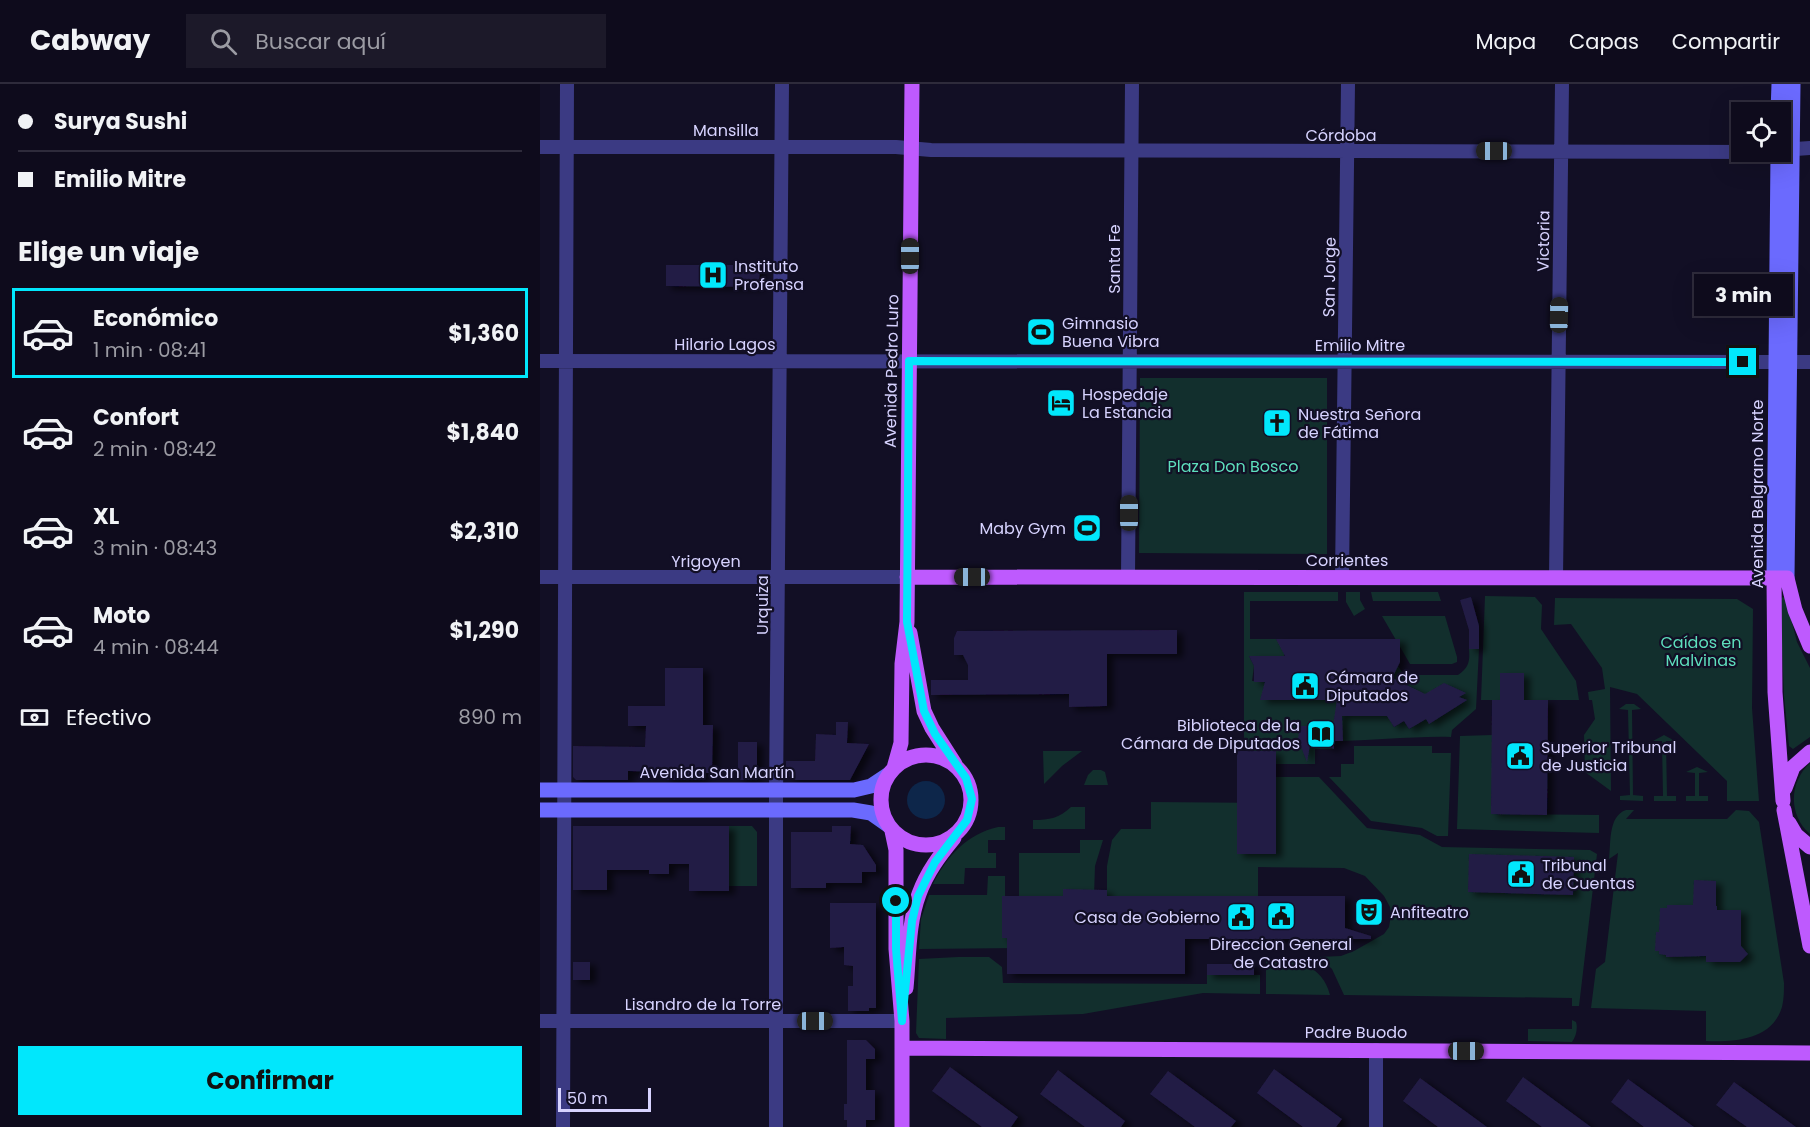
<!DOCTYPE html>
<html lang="es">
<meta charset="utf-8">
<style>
:root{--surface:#0e0b1c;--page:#1c1929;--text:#f1f3f6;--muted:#9b9ba3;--line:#2e2b3b;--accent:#01e7fc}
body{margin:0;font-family:Poppins,sans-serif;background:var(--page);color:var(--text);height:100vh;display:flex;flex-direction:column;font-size:22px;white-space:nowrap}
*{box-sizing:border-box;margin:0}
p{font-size:20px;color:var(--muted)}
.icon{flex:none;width:33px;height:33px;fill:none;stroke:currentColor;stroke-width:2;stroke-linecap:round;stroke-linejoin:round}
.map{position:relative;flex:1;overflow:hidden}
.panel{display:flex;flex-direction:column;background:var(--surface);width:540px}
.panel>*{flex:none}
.banner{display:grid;align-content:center;height:132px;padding:0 18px;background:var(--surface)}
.buttons{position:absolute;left:1191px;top:18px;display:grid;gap:12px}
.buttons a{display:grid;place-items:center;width:60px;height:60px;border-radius:0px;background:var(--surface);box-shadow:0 6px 24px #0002,0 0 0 2px var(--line);font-size:30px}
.scale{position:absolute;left:18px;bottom:15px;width:93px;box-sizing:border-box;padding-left:6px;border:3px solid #d7d3ff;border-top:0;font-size:16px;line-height:21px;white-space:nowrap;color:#d7d3ff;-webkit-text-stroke:4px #120f25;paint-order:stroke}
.end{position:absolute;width:27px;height:27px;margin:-14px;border:8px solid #01e7fc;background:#111;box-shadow:0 0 0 3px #111}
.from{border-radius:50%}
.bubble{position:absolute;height:42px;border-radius:0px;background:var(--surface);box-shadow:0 6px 24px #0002,0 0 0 2px var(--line);font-size:20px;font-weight:700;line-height:42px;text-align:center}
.car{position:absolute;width:18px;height:36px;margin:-18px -9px;border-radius:8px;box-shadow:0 0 4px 2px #0007;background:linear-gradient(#222 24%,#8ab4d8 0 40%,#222 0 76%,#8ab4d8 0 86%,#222 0)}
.banner b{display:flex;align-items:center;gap:21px;height:57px;font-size:22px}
.banner b+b{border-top:2px solid var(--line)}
.banner i{width:15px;height:15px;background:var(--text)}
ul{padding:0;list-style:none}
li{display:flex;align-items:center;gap:18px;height:90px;margin:0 12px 9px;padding:0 6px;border:3px solid transparent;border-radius:0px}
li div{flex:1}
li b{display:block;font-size:22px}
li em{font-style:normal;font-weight:700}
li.on{border-color:var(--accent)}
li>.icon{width:54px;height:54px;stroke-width:1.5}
h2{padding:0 18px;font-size:27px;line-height:72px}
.pay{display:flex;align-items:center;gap:15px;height:66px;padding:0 18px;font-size:22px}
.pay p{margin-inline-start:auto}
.action{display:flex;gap:12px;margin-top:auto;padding:12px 18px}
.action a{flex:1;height:69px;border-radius:0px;background:var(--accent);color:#111;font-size:24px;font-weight:700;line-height:69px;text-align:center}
header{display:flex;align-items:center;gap:36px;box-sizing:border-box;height:84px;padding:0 30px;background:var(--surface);border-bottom:2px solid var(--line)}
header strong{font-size:28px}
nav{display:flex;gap:33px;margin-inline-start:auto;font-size:21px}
.search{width:420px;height:54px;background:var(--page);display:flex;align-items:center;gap:15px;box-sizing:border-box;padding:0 21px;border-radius:0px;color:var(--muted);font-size:22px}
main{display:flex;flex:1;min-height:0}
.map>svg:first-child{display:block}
</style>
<header>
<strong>Cabway</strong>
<div class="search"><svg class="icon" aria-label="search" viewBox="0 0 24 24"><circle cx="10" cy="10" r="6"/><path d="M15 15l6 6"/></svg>Buscar aquí</div>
<nav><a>Mapa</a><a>Capas</a><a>Compartir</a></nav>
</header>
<main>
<section class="panel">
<div class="banner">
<b><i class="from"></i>Surya Sushi</b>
<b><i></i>Emilio Mitre</b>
</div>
<h2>Elige un viaje</h2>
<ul>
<li class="on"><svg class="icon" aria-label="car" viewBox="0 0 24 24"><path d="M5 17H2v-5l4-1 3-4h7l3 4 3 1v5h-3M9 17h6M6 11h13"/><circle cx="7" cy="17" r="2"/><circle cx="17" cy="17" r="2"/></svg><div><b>Económico</b><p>1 min · 08:41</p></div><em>$1,360</em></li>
<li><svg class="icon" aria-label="car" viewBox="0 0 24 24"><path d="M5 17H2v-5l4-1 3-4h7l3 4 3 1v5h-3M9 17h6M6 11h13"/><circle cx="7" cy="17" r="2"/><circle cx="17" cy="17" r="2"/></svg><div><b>Confort</b><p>2 min · 08:42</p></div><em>$1,840</em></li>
<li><svg class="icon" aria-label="car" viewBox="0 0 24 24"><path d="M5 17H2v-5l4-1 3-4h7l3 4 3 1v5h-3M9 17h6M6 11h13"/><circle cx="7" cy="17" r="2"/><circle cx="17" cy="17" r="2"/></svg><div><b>XL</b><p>3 min · 08:43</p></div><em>$2,310</em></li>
<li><svg class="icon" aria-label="car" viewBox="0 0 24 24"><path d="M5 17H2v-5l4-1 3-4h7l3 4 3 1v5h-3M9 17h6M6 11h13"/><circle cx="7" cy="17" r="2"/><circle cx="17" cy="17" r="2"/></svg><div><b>Moto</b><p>4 min · 08:44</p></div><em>$1,290</em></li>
</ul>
<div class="pay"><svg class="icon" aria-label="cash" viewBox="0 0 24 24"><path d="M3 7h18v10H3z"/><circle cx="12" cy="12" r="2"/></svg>Efectivo<p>890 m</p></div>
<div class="action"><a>Confirmar</a></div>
</section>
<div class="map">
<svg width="1270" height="1043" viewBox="0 0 1270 1043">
<defs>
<filter id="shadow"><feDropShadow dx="6" dy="3.5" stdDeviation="3" flood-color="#0009"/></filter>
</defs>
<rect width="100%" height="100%" fill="#120f25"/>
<path fill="#122f2d" d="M600,294H787V470L599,469Z
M704,508H798V517H710V555H736L744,562V578H737L733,572H709L714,582L712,597L742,598V616H784L788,612L860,632L851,638L854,643L864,637L869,645L872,643L868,636L818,607L844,582H858L864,591H918C929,584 930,577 929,565H939L936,625L912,646L911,653C872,652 833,657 794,657V665H775V680H736V667H710L704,655Z
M806,508H820V516L825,525L814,532L806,518Z
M831,508H898L901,517H833Z
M945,512L995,513L1002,521L1001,545L1036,597L1039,616H974V613H984V589H961L968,616H941Z
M1243,513L1246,515L1257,558L1270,584V653L1253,665L1249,662L1244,612L1240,515Z
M1015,514L1197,515L1213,525L1212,624L1219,717H1187V697L1097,610L1070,603L1071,707L1045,688L1044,651L1055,635L1052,616H1049L1048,608L1065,605L1062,584L1031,540L1014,541Z
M842,532H905L917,573V578L912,580H870Z
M1086,620H1094L1101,625L1092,626L1093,711L1103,712V717L1080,716V712L1090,711L1088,626L1079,625Z
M952,651V730L1059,731V749L917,745L920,652Z
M1124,651L1135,657H1126L1127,712H1136V717H1114V712H1123L1122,657H1113Z
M814,662H892V669H911L908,752H897L882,744L831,737L789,693H801V680H814Z
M503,667H542L522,682L504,700Z
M1270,679V750C1248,731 1249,698 1270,679Z
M1157,683L1168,688L1159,689V712H1168V717H1146V712H1155V689L1146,688Z
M553,686H561L565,688L568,701H544L548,691Z
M736,693H779L827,744L880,751L902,763L1050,766L1057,770L1039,922H1032V914L804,911L792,885L779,873L801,872L814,867L844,850L849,843L851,831L850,823L844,812L825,792L804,784L718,783V812H567V782L572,756L581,745H611V718L736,719Z
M531,723H545V745H493V736C510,736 519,734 531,723Z
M1086,726H1094L1086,735H1187L1196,726L1209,727L1219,738L1244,899C1244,906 1244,915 1242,923C1232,956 1196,958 1166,957V927L1051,924L1056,885L1065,878L1078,769L1069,775C1071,759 1068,732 1086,726Z
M189,742H212L217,748V802H189Z
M458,743H465V756H448V769H456V784H425L424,800H393C407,772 427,750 458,743Z
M540,756H563L555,782L554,812H479V769H540Z
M448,792H465V812H462L463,854H560L555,863L379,865L381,835L389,811H447Z
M418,873H449L462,883L463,899L667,900V891H720V910L663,909L543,930L406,934V955L379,954L376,949L379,875Z
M726,876C754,876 782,879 790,911L726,910Z
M1032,936L1036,938C1038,944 1036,953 1032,958L988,957V945H1032Z"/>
<path fill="#0d264a" d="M367 716a19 19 0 1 1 38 0a19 19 0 1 1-38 0Z"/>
<path fill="#231b45" filter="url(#shadow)" d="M126,181H220L219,203L126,202Z
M931,513L939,542V565H929V546L920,516Z
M637,546V570H567V622L529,623V610L391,611V596H428V581L423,571H414V554L417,547Z
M736,555H860V578L852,594L885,610L904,599L926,609L919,613L927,616L889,640L886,635L869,645L864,637L854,643L847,632H802L803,657H794V665L771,655L767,678L758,655L760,642H793L797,616H720L725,598H714V582L709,572H745Z
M125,584H163V641H173L172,689H162V696H125V688L88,687V696H36L33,693V662L105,663L106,642H88V622H125Z
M960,589H984V616H1008L1007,731L951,730L952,616H960Z
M296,638H308L307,659L329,660L310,696H252L246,689V677H275L276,650L296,651Z
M198,658H217V696H198Z
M697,667H736V770H697Z
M33,742H189V807H149V780H129V790H109V786H67V806H33Z
M292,742H311L310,760L323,761L336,781V788H322V799H286V804H251V748H292Z
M929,770L1034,773L1033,811L928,808Z
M1154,796L1176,797V822H1177V826H1201V862L1208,870L1200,878H1166V872L1126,873V871L1119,870V867H1115L1116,848H1119L1120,824H1127V821H1153Z
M523,805L567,806V812H805V844L831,852V855H645V890H467V854H462V812H523Z
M290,819H336V924H329V927H308V902H313V882L304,881V863L290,864Z
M33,878H50V896H33Z
M667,880H714V891H667Z
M307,956H326L335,965V975H326V1006H335V1036H326V1043H307V1036H304V1020H307Z
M410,983L478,1033L471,1043H442L392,1007Z
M734,985L802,1035L796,1043H763L717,1009Z
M518,986L585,1037L581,1043H545L500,1010Z
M628,987L696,1037L691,1043H655L610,1010Z
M983,993L1051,1043H1002L966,1017Z
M880,994L947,1043H898L863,1017Z
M1088,995L1154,1043H1104L1071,1018Z
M1194,998L1256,1043H1207L1176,1021Z"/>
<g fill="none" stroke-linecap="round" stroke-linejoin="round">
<path stroke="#3b3a83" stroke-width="14" d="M0,63H356L391,66L1232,68
M1242,66L1270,64
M0,277L1270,278
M0,493H367
M588,493L592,0
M802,494L808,0
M1016,494L1022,0
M0,937H362
M836,966V1043
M23,1043L27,0
M236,1043V713L242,0"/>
<path stroke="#6b6afe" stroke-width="15" d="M1238,28L1239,0
M1234,494L1238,68
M1247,494L1253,0
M0,706H314L331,702L349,690
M0,726H313L331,729L348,741"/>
<path stroke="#be5afe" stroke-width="15" d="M367,493L1247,494L1255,526L1270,562
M1234,494L1235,608L1243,717
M370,549L384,627L392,644L415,680
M341 716a45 45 0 1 1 90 0a45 45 0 1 1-90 0Z
M354,684L361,659L362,580L367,538L372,0
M1245,704L1253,683L1270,668
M1244,726L1270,862
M1249,739L1256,751L1270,763
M352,747L356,766V865L362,937V1043
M366,904C369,873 368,839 379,810C387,788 400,771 414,754
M362,964L1270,969"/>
</g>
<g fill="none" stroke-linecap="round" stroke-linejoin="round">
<path stroke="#01e7fc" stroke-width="8" d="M356,817V865L362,937L372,837L378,812L395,778L427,736L432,715L426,694L395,650L384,627L367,538L369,277L1203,278"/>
</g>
<defs>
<g id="hospital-square" transform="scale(1.5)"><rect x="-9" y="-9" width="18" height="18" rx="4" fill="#01e7fc" stroke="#120f25"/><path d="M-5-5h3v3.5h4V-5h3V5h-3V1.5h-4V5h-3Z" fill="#111"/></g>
<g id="stadium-square" transform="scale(1.5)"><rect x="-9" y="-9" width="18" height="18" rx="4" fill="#01e7fc" stroke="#120f25"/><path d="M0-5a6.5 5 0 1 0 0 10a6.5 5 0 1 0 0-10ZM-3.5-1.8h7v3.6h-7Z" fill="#111"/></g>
<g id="hotel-square" transform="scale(1.5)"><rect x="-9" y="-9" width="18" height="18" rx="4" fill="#01e7fc" stroke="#120f25"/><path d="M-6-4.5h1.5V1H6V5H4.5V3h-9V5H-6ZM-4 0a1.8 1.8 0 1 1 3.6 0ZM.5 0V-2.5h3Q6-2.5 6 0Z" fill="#111"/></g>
<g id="church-square" transform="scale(1.5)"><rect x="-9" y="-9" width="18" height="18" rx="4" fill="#01e7fc" stroke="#120f25"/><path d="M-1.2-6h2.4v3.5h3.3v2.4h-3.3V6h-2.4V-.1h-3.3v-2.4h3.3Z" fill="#111"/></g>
<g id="civic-square" transform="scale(1.5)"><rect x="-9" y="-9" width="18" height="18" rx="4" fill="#01e7fc" stroke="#120f25"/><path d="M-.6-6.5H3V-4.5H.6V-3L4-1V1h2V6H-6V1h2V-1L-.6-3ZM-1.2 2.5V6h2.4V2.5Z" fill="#111"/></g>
<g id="library-square" transform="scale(1.5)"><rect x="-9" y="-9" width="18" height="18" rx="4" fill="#01e7fc" stroke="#120f25"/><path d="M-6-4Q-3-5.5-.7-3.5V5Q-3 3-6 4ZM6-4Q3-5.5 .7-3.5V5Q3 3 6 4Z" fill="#111"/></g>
<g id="theatre-square" transform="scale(1.5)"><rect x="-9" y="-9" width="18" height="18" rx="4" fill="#01e7fc" stroke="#120f25"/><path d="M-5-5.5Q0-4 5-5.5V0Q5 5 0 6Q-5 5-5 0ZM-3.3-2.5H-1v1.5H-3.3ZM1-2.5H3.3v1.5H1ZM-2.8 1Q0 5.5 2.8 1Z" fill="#111"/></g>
</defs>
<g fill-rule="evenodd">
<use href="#hospital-square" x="173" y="191"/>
<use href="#stadium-square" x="501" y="248"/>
<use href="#hotel-square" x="521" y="319"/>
<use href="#church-square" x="737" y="339"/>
<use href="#stadium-square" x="547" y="444"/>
<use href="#civic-square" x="765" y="602"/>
<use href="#library-square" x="781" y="650"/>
<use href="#civic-square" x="980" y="672"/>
<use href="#civic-square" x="981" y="790"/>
<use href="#theatre-square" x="829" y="828"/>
<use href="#civic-square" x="741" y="832"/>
<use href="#civic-square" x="701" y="833"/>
</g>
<g text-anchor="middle" stroke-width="4.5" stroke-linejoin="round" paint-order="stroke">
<g font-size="16" fill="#d7d3ff" stroke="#120f25">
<text x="186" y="52">Mansilla</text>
<text x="801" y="57">Córdoba</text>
<text transform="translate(1003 157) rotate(-89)" y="6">Victoria</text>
<text transform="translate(574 175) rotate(-90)" y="6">Santa Fe</text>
<text transform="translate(789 193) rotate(-89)" y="6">San Jorge</text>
<text x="185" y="266">Hilario Lagos</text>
<text x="820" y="267">Emilio Mitre</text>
<text transform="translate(351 287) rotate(-89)" y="6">Avenida Pedro Luro</text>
<text transform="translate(1217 410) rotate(-90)" y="6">Avenida Belgrano Norte</text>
<text x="807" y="482">Corrientes</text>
<text x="166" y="483">Yrigoyen</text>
<text transform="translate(222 521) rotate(-90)" y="6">Urquiza</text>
<text x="177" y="694">Avenida San Martín</text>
<text x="163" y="926">Lisandro de la Torre</text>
<text x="816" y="954">Padre Buodo</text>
</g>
<g font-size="16" fill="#d7d3ff" stroke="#120f25" text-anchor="start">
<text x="194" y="188">Instituto<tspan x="194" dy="18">Profensa</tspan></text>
<text x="522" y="245">Gimnasio<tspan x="522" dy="18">Buena Vibra</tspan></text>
<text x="542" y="316">Hospedaje<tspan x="542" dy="18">La Estancia</tspan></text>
<text x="758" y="336">Nuestra Señora<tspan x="758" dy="18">de Fátima</tspan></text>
<text x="526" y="450" text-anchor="end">Maby Gym</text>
<text x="786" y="599">Cámara de<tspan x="786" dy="18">Diputados</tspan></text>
<text x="760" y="647" text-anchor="end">Biblioteca de la<tspan x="760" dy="18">Cámara de Diputados</tspan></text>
<text x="1001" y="669">Superior Tribunal<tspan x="1001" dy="18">de Justicia</tspan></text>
<text x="1002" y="787">Tribunal<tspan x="1002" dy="18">de Cuentas</tspan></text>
<text x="850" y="834">Anfiteatro</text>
<text x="680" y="839" text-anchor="end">Casa de Gobierno</text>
<text x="741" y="866" text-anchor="middle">Direccion General<tspan x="741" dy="18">de Catastro</tspan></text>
</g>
<g font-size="16" fill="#5edfbd" stroke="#120f25">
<text x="693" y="388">Plaza Don Bosco</text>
<text x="1161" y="564">Caídos en<tspan x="1161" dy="18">Malvinas</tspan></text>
</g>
</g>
</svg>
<div class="buttons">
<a><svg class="icon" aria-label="locate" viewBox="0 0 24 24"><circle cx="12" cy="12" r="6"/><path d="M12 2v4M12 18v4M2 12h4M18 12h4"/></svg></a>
</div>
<div class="scale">50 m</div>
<i class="end from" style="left:356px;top:817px"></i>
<i class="end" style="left:1203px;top:278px"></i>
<div class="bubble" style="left:1154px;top:190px;width:99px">3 min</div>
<i class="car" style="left:954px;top:67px;rotate:270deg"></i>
<i class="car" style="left:370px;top:172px;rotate:0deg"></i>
<i class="car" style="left:1019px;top:231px;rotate:1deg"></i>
<i class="car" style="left:589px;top:429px;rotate:0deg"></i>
<i class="car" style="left:432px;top:493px;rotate:270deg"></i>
<i class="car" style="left:275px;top:937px;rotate:90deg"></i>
<i class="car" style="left:926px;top:967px;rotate:90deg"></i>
</div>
</main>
